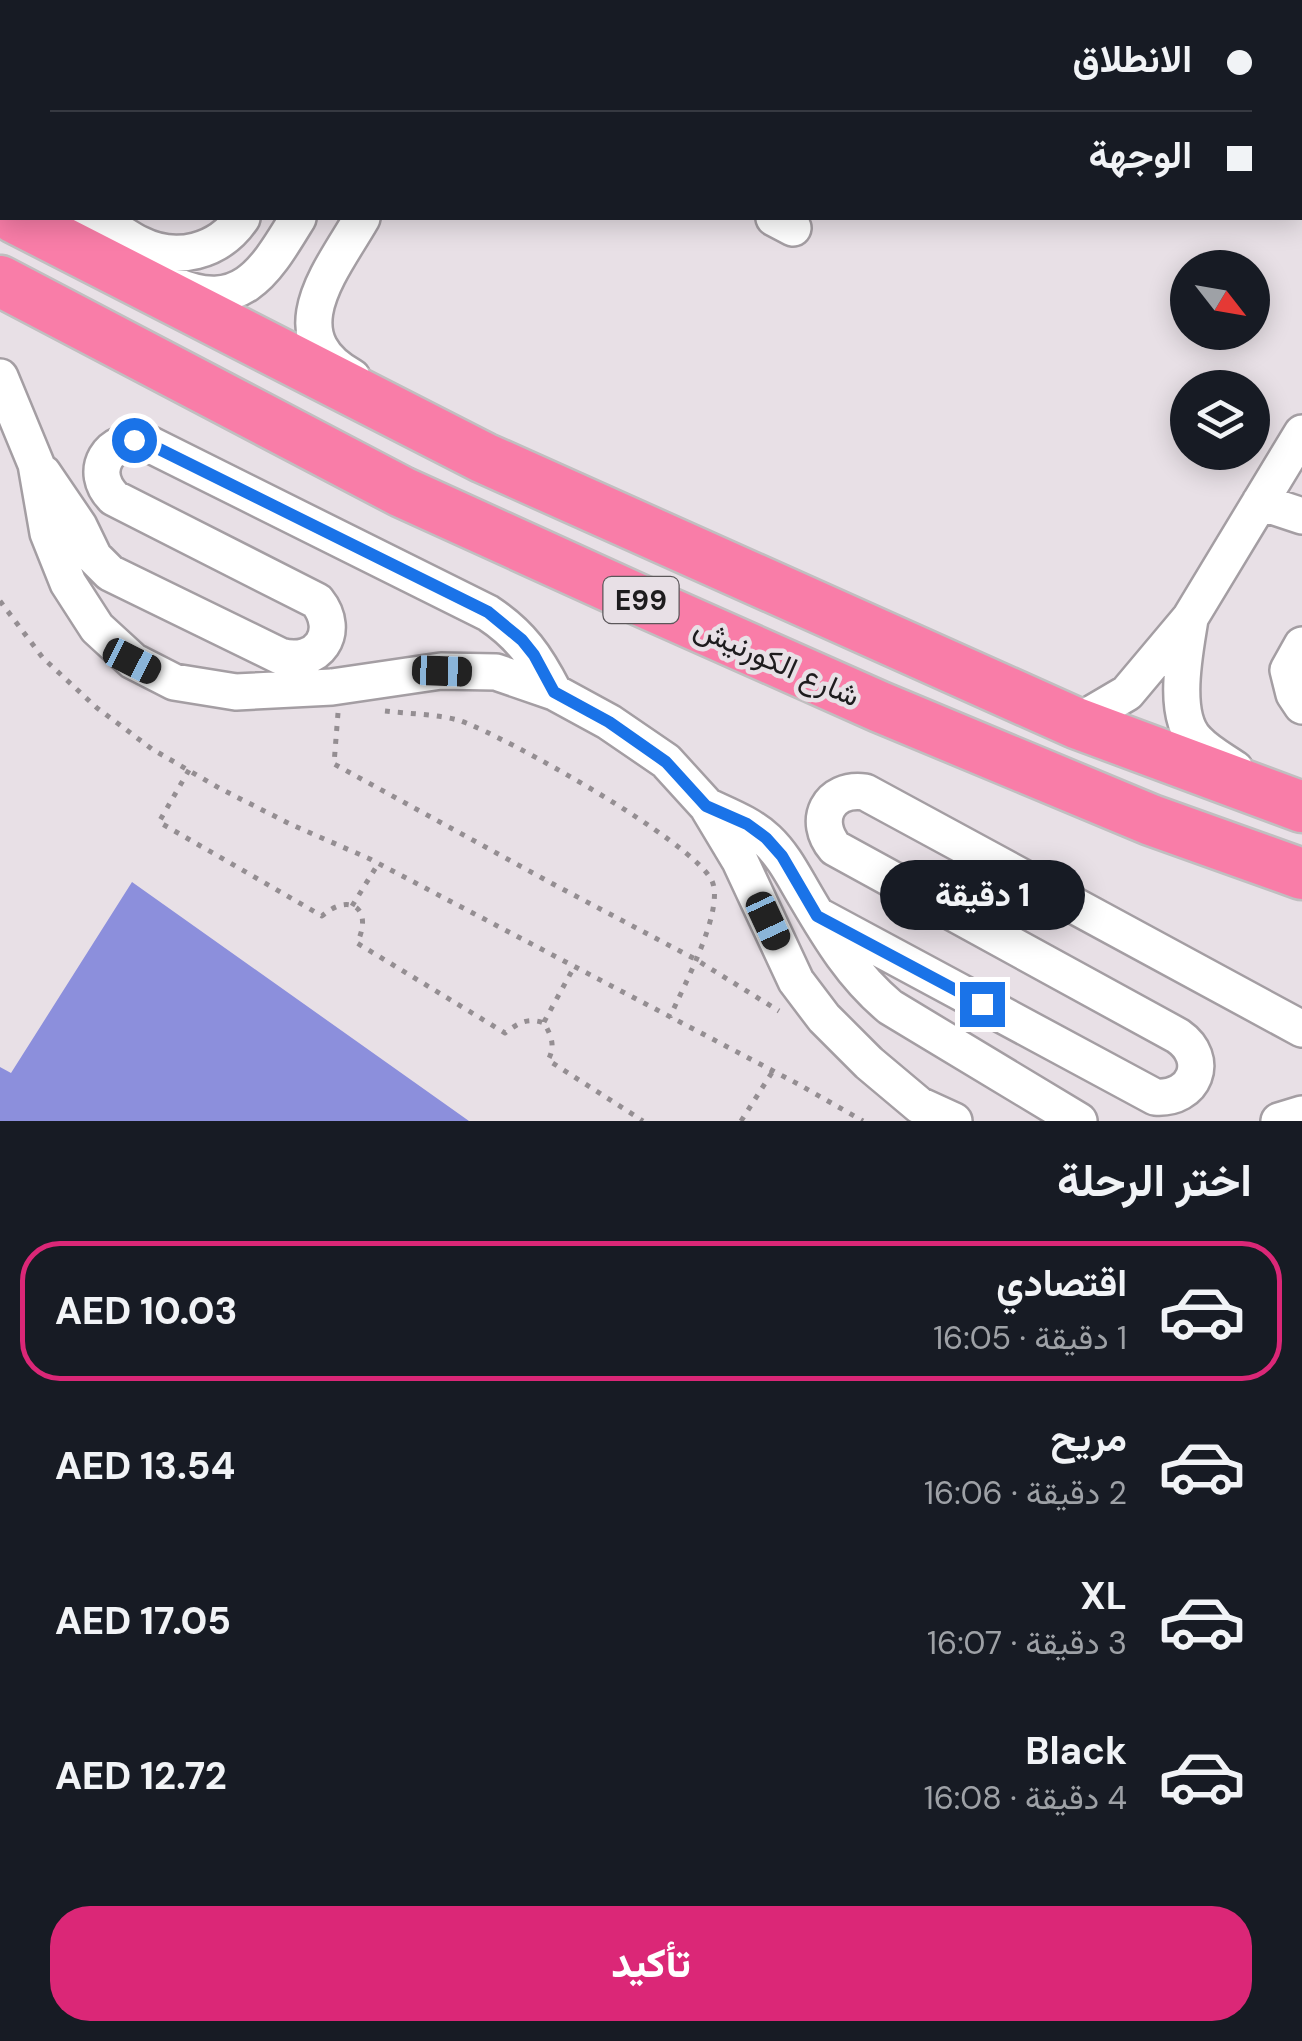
<!DOCTYPE html>
<html lang="ar">
<meta charset="utf-8">
<style>
:root{--surface:#171b24;--page:#20242c;--text:#f1f3f6;--muted:#9ea1a6;--line:#363941;--accent:#db2777}
body{margin:0;font-family:"DM Sans",Vazirmatn,sans-serif;background:var(--page);color:var(--text);direction:rtl;height:100vh;display:flex;flex-direction:column;font-size:38px;white-space:nowrap}
*{box-sizing:border-box;margin:0}
p{font-size:32px;color:var(--muted)}
.icon{flex:none;width:55px;height:55px;fill:none;stroke:currentColor;stroke-width:2;stroke-linecap:round;stroke-linejoin:round}
.map{position:relative;height:1121px;overflow:hidden;direction:ltr}
.drawer{display:flex;flex-direction:column;background:var(--surface);flex:1}
.drawer>*{flex:none}
.top-card{position:absolute;left:0px;top:0px;width:1302px;height:220px;box-shadow:0 5px 25px #0003;direction:rtl;display:grid;align-content:center;height:220px;padding:0 50px;background:var(--surface)}
.needle{width:65px;rotate:121deg}
.controls{position:absolute;left:1170px;top:250px;display:grid;gap:20px}
.controls a{display:grid;place-items:center;width:100px;height:100px;border-radius:50%;background:var(--surface);box-shadow:0 5px 25px #0003;font-size:50px}
.end{position:absolute;width:45px;height:45px;margin:-22px;border:12px solid #1a73e8;background:#fff;box-shadow:0 0 0 5px #fff}
.from{border-radius:50%}
.bubble{position:absolute;height:70px;border-radius:35px;background:var(--surface);box-shadow:0 5px 25px #0003;font-size:32px;font-weight:800;line-height:70px;text-align:center;direction:rtl}
.car{position:absolute;width:30px;height:60px;margin:-30px -15px;border-radius:12px;box-shadow:0 0 8px 2px #0007;background:linear-gradient(#222 24%,#8ab4d8 0 40%,#222 0 76%,#8ab4d8 0 86%,#222 0)}
.top-card b{display:flex;align-items:center;gap:35px;height:95px;font-size:38px}
.top-card b+b{border-top:2px solid var(--line)}
.top-card i{width:25px;height:25px;background:var(--text)}
ul{padding:0;list-style:none}
li{display:flex;align-items:center;gap:30px;height:140px;margin:0 20px 15px;padding:0 30px;border:5px solid transparent;border-radius:40px}
li div{flex:1}
li b{display:block;font-size:38px}
li em{font-style:normal;font-weight:800}
li.current{border-color:var(--accent)}
li>.icon{width:90px;height:90px;stroke-width:1.5}
h2{padding:0 50px;font-size:45px;line-height:120px}
.button{display:flex;gap:20px;margin-top:auto;padding:20px 50px}
.button a{flex:1;height:115px;border-radius:40px;background:var(--accent);color:#fff;font-size:40px;font-weight:800;line-height:115px;text-align:center}
.map>svg:first-child{display:block}
</style>
<div class="map">
<svg width="1302" height="1121" viewBox="0 0 1302 1121">
<rect width="100%" height="100%" fill="#e8e0e6"/>
<path fill="#8c8fdc" d="M132,882L469,1121H0V1067L11,1073Z"/>
<g fill="none" stroke-linecap="round" stroke-linejoin="round">
<g stroke="#a49ea3" stroke-width="40">
<path id="minor" d="M1288,0L1292,2
M428,2L429,0
M491,2L492,0
M1070,2L1071,0
M774,218L793,228
M75,248L89,227L105,224C117,230 127,238 139,244C176,263 219,252 242,218
M172,284C242,315 266,270 298,218
M0,377L36,464L48,533L68,583L97,628L133,661L174,682L236,692L332,687L441,671L496,672L554,692L609,722L666,761L707,806L740,861L796,981L824,1018L869,1063L919,1105L954,1121
M352,377C276,335 332,270 362,218
M43,473L79,526L94,557L110,573L280,656C318,667 342,632 317,601L114,498C87,471 109,436 145,442L488,613C521,635 536,657 554,692
M1260,502L1302,516
M1190,619C1185,651 1171,716 1197,741C1207,752 1222,760 1235,769
M1302,645L1288,670L1294,694L1302,706
M1076,723L1127,693L1190,618L1302,433
M707,806C728,816 750,824 767,840C784,856 794,877 806,897C830,938 853,976 890,1007L1079,1121
M817,915L1155,1097C1195,1100 1211,1059 1178,1036L835,848C812,821 828,787 865,792L1302,1029
M1279,1121L1302,1114"/>
</g>
<g stroke="#c0bfc0" stroke-width="55">
<path id="highway" d="M15,218L484,458L1076,723L1302,807
M0,281L402,492L635,598L880,707L1151,820L1302,874"/>
</g>
<path stroke="#948e92" stroke-width="5" stroke-dasharray="5 8" stroke-linecap="butt" d="M0,601L43,658L97,708L152,749L219,788L290,824L370,859L798,1084L863,1121
M385,711C409,714 438,714 461,721C506,737 693,841 712,881C725,910 683,987 670,1017
M338,713L334,764L553,884L695,959L779,1011
M189,770L159,822L322,916C349,892 374,908 357,943L505,1033C518,1023 528,1017 544,1023C551,1035 556,1046 548,1060L643,1121
M352,906L378,864
M544,1022L574,967
M741,1121L773,1071"/>
<use href="#minor" stroke="#fff" stroke-width="35"/>
<use href="#highway" stroke="#f97da8" stroke-width="50"/>
</g>
<g fill="none" stroke-linecap="round" stroke-linejoin="round">
<path stroke="#1a73e8" stroke-width="12" d="M134,440L145,442L488,612L522,640L534,655L554,692L609,722L666,762L706,806L747,824L766,838L782,856L817,916L982,1004"/>
</g>
<g text-anchor="middle" stroke-width="9" stroke-linejoin="round" paint-order="stroke">
<rect fill="#e8e0e6" stroke="#5b575a" stroke-width="2.5" x="603.5" y="577" width="75" height="46" rx="8"/>
<g font-size="28" font-weight="bold" fill="#1e1c1e">
<text x="641" y="610">E99</text>
</g>
<g font-size="30" fill="#1e1c1e" stroke="#e8e0e6">
<text transform="translate(777 662) rotate(24)" y="10">شارع الكورنيش</text>
</g>
</g>
</svg>
<div class="controls">
<a><svg class="needle" viewBox="-14 -14 28 28"><path d="M0-13l5 13h-10z" fill="#e53935"/><path d="M0 13l5-13h-10z" fill="#9ea1a6"/></svg></a>
<a><svg class="icon" aria-label="layers" viewBox="0 0 24 24"><path d="M12 4l9 5-9 5-9-5zM3 14l9 5 9-5"/></svg></a>
</div>
<i class="end from" style="left:134px;top:440px"></i>
<i class="end" style="left:982px;top:1004px"></i>
<div class="bubble" style="left:880px;top:860px;width:205px">1 دقيقة</div>
<i class="car" style="left:132px;top:661px;rotate:117deg"></i>
<i class="car" style="left:442px;top:671px;rotate:92deg"></i>
<i class="car" style="left:768px;top:921px;rotate:155deg"></i>
<div class="top-card">
<b><i class="from"></i>الانطلاق</b>
<b><i></i>الوجهة</b>
</div>
</div>
<section class="drawer">
<h2>اختر الرحلة</h2>
<ul>
<li class="current"><svg class="icon" aria-label="car" viewBox="0 0 24 24"><path d="M5 17H2v-5l4-1 3-4h7l3 4 3 1v5h-3M9 17h6M6 11h13"/><circle cx="7" cy="17" r="2"/><circle cx="17" cy="17" r="2"/></svg><div><b>اقتصادي</b><p>1 دقيقة · 16:05</p></div><em>AED 10.03</em></li>
<li><svg class="icon" aria-label="car" viewBox="0 0 24 24"><path d="M5 17H2v-5l4-1 3-4h7l3 4 3 1v5h-3M9 17h6M6 11h13"/><circle cx="7" cy="17" r="2"/><circle cx="17" cy="17" r="2"/></svg><div><b>مريح</b><p>2 دقيقة · 16:06</p></div><em>AED 13.54</em></li>
<li><svg class="icon" aria-label="car" viewBox="0 0 24 24"><path d="M5 17H2v-5l4-1 3-4h7l3 4 3 1v5h-3M9 17h6M6 11h13"/><circle cx="7" cy="17" r="2"/><circle cx="17" cy="17" r="2"/></svg><div><b>XL</b><p>3 دقيقة · 16:07</p></div><em>AED 17.05</em></li>
<li><svg class="icon" aria-label="car" viewBox="0 0 24 24"><path d="M5 17H2v-5l4-1 3-4h7l3 4 3 1v5h-3M9 17h6M6 11h13"/><circle cx="7" cy="17" r="2"/><circle cx="17" cy="17" r="2"/></svg><div><b>Black</b><p>4 دقيقة · 16:08</p></div><em>AED 12.72</em></li>
</ul>
<div class="button"><a>تأكيد</a></div>
</section>
